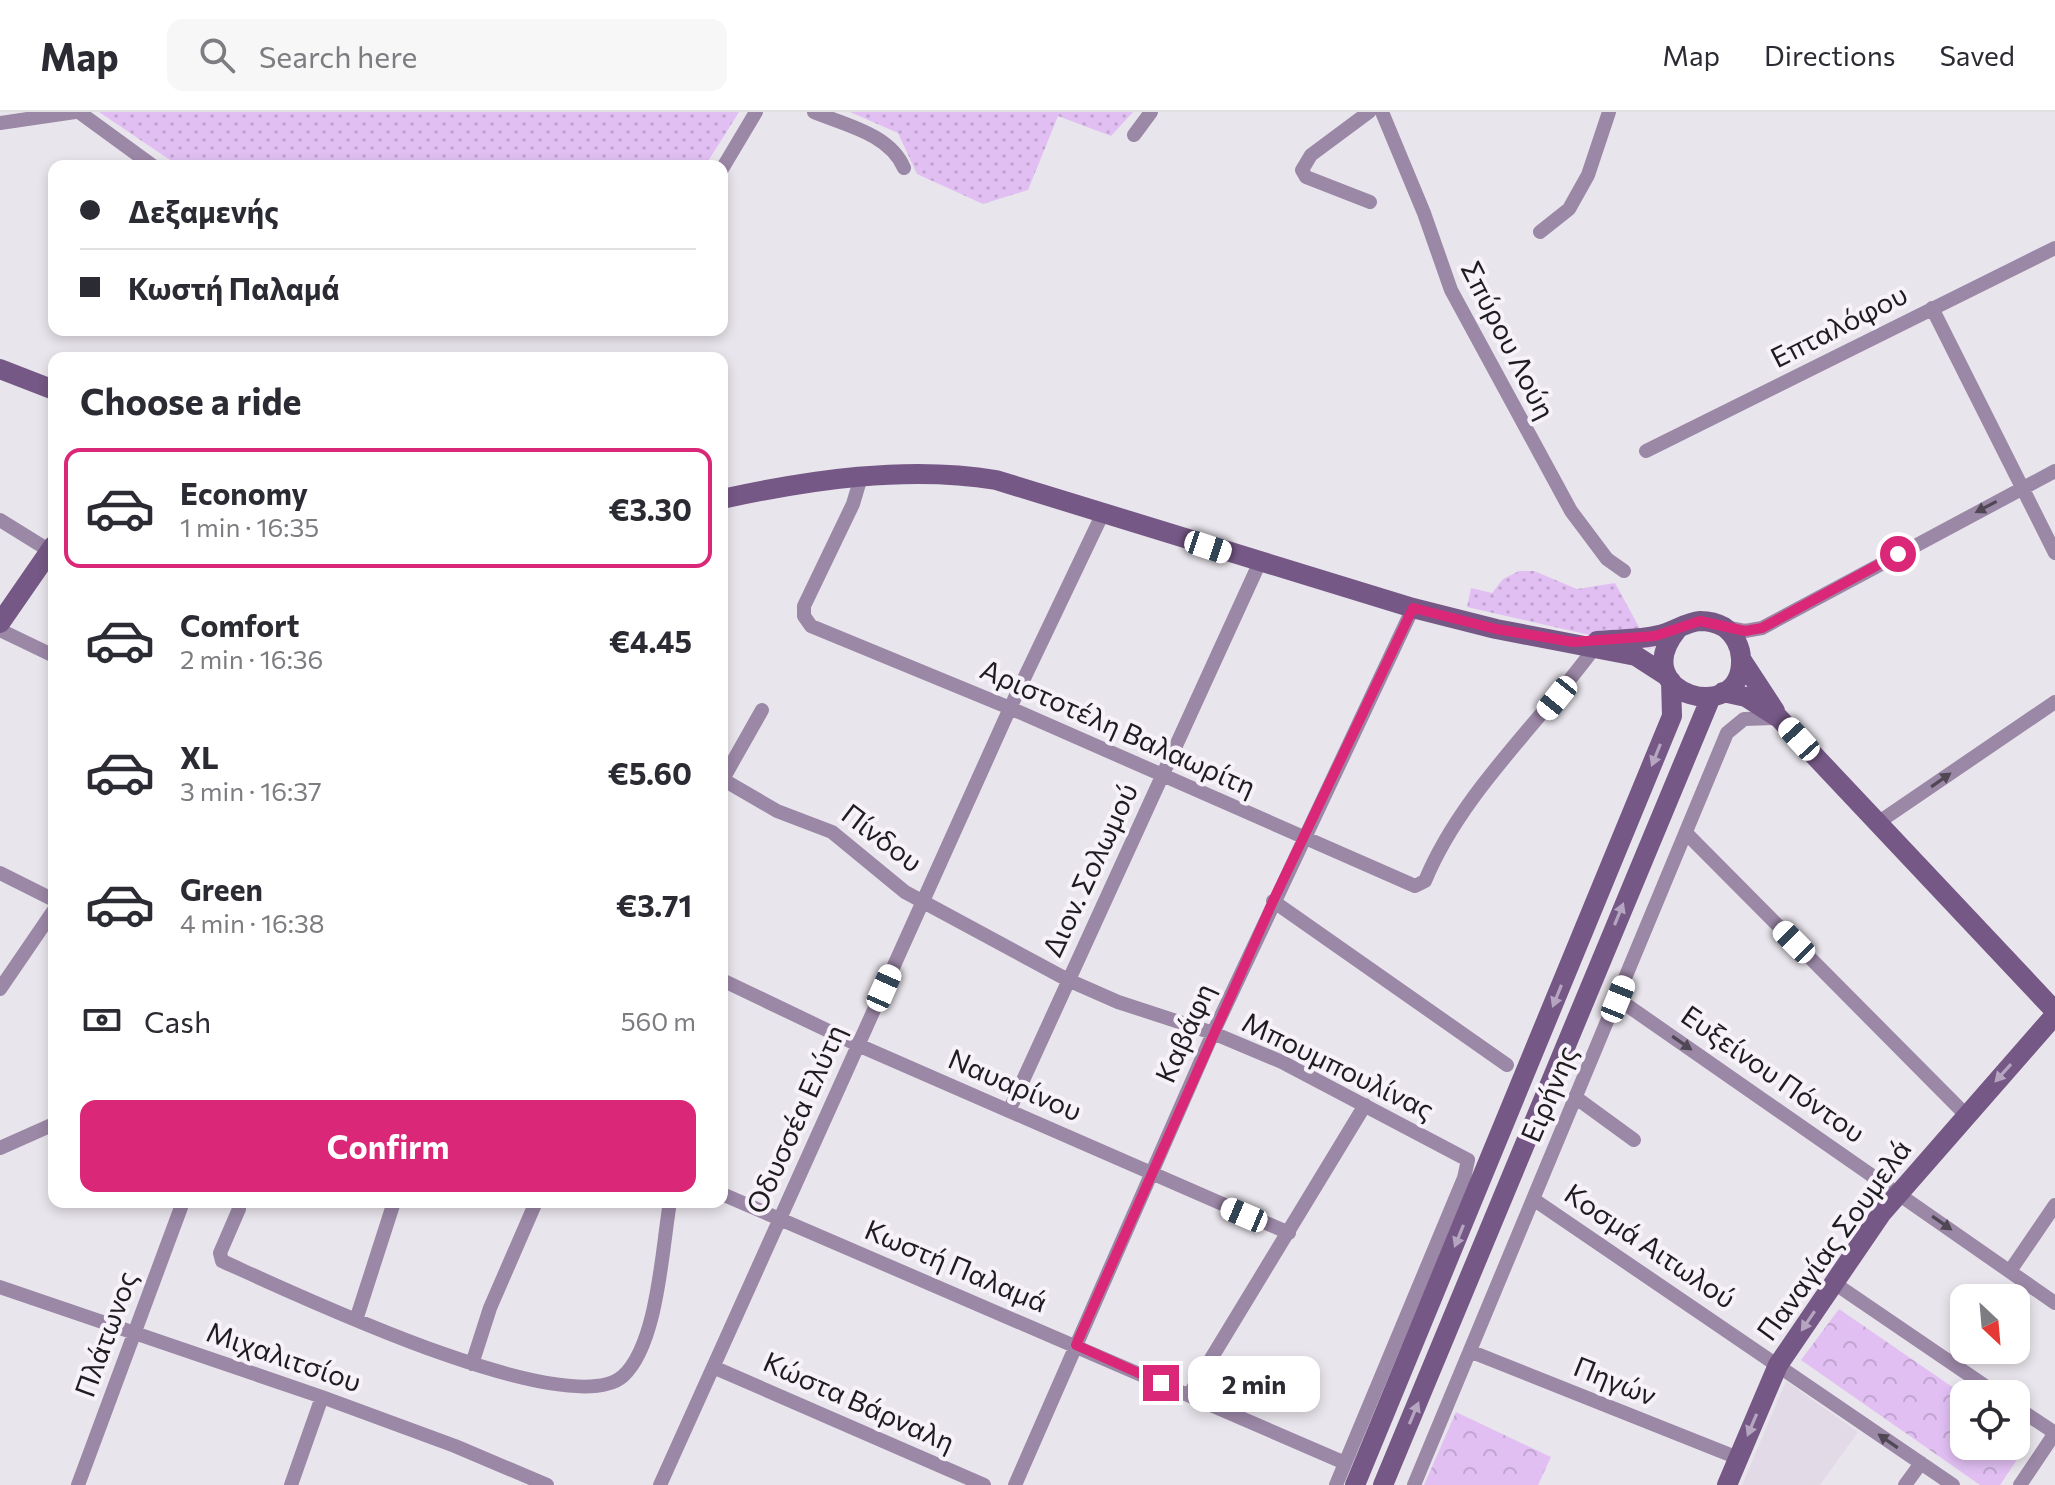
<!DOCTYPE html>
<meta charset="utf-8">
<style>
:root{--surface:#fff;--page:#f7f7f7;--text:#2b2b33;--muted:#7c7c81;--line:#e1e1e2;--accent:#db2777}
body{margin:0;font-family:Commissioner,sans-serif;background:var(--page);color:var(--text);height:100vh;display:flex;flex-direction:column;font-size:30px;white-space:nowrap}
*{box-sizing:border-box;margin:0}
p{font-size:26px;color:var(--muted)}
.icon{flex:none;width:44px;height:44px;fill:none;stroke:currentColor;stroke-width:2;stroke-linecap:round;stroke-linejoin:round}
.map{position:relative;flex:1;overflow:hidden}
.panel{position:absolute;left:48px;top:240px;width:680px;height:856px;display:flex;flex-direction:column;background:var(--surface);border-radius:16px;box-shadow:0 4px 12px #0003}
.panel>*{flex:none}
.hud{position:absolute;left:48px;top:48px;width:680px;height:176px;border-radius:16px;box-shadow:0 4px 12px #0003;display:grid;align-content:center;height:176px;padding:0 32px;background:var(--surface)}
.needle{width:52px;rotate:154deg}
.fabs{position:absolute;left:1950px;top:1172px;display:grid;gap:16px}
.fabs a{display:grid;place-items:center;width:80px;height:80px;border-radius:16px;background:var(--surface);box-shadow:0 4px 12px #0003;font-size:40px}
.end{position:absolute;width:36px;height:36px;margin:-18px;border:10px solid #db2777;background:#fff;box-shadow:0 0 0 4px #fff}
.from{border-radius:50%}
.bubble{position:absolute;height:56px;border-radius:16px;background:var(--surface);box-shadow:0 4px 12px #0003;font-size:26px;font-weight:700;line-height:56px;text-align:center}
.car{position:absolute;width:24px;height:48px;margin:-24px -12px;border-radius:10px;box-shadow:0 0 6px 2px #0007;background:linear-gradient(#fff 24%,#345 0 40%,#fff 0 76%,#345 0 86%,#fff 0)}
.hud b{display:flex;align-items:center;gap:28px;height:76px;font-size:30px}
.hud b+b{border-top:2px solid var(--line)}
.hud i{width:20px;height:20px;background:var(--text)}
ul{padding:0;list-style:none}
li{display:flex;align-items:center;gap:24px;height:120px;margin:0 16px 12px;padding:0 16px;border:4px solid transparent;border-radius:16px}
li div{flex:1}
li b{display:block;font-size:30px}
li em{font-style:normal;font-weight:700}
li.active{border-color:var(--accent)}
li>.icon{width:72px;height:72px;stroke-width:1.5}
h2{padding:0 32px;font-size:36px;line-height:96px}
.pay{display:flex;align-items:center;gap:20px;height:88px;padding:0 32px;font-size:30px}
.pay p{margin-inline-start:auto}
.button{display:flex;gap:16px;margin-top:auto;padding:16px 32px}
.button a{flex:1;height:92px;border-radius:16px;background:var(--accent);color:#fff;font-size:32px;font-weight:700;line-height:92px;text-align:center}
header{display:flex;align-items:center;gap:48px;box-sizing:border-box;height:112px;padding:0 40px;background:var(--surface);border-bottom:2px solid var(--line)}
header strong{font-size:38px}
nav{display:flex;gap:44px;margin-inline-start:auto;font-size:28px}
.search{width:560px;height:72px;background:var(--page);display:flex;align-items:center;gap:20px;box-sizing:border-box;padding:0 28px;border-radius:16px;color:var(--muted);font-size:30px}
.map>svg:first-child{display:block}
</style>
<header>
<strong>Map</strong>
<div class="search"><svg class="icon" aria-label="search" viewBox="0 0 24 24"><circle cx="10" cy="10" r="6"/><path d="M15 15l6 6"/></svg>Search here</div>
<nav><a>Map</a><a>Directions</a><a>Saved</a></nav>
</header>
<div class="map">
<svg width="2055" height="1373" viewBox="0 0 2055 1373">
<defs>
<pattern id="grass-dots" width="8" height="8" patternUnits="userSpaceOnUse" patternTransform="scale(2)"><rect width="8" height="8" fill="#e1bff3"/><path d="M2 2h.1M6 6h.1" fill="none" stroke="#c1a4d0" stroke-width="1.8" stroke-linecap="round"/></pattern>
<pattern id="park-crowns" width="20" height="18" patternUnits="userSpaceOnUse" patternTransform="scale(2)"><rect width="20" height="18" fill="#e1bff3"/><path d="M2 6a3 3 0 1 1 6 0M12 15a3 3 0 1 1 6 0" fill="none" stroke="#c1a4d0"/></pattern>
</defs>
<rect width="100%" height="100%" fill="#e9e5ec"/>
<path fill="#e3dae8" d="M1786,1269L1858,1320L1820,1373H1742Z"/>
<path fill="url(#grass-dots)" d="M99,0H739L705,54H179Z
M850,0H1133L1111,24L1058,4L1028,78L983,92L917,62L898,21Z
M1519,459H1534L1577,477L1615,471L1651,537L1467,495L1471,476L1492,481L1503,467Z"/>
<path fill="url(#park-crowns)" d="M1839,1197L1964,1283V1334H2016V1318L2030,1328L2000,1373H1980L1801,1248Z
M1456,1300L1551,1345L1538,1373H1424Z"/>
<g fill="none" stroke-linecap="round" stroke-linejoin="round">
<path stroke="#9b87a6" stroke-width="14" d="M79,0L153,54
M814,0C845,13 890,22 904,56
M1369,0L1311,43L1302,58L1306,65L1370,90
M1382,0L1424,101L1451,178L1571,399L1607,447L1624,459
M0,11L75,0
M1134,23L1151,0
M722,57L756,0
M1540,120L1569,97L1588,63L1609,0
M1932,196L2055,441
M1646,339L2055,136
M861,365L853,392L804,494V504L811,514L1010,596L1415,774L1425,769C1461,681 1540,611 1595,535
M0,408L50,439
M1724,515L1745,519L1762,516L2055,359
M0,518L54,544
M722,667L777,699L832,720L905,780L1068,868L1118,890L1213,921L1282,950L1468,1048L1464,1066L1336,1373
M723,667L762,598
M1876,712L2055,590
M1687,722L1965,1002
M0,761L54,788
M1273,789L1507,953
M722,868L858,933L1289,1121
M0,877L54,798
M1618,887L2055,1191
M1575,985L1634,1028
M1009,999L1259,452
M0,1036L54,1012
M722,1082L1345,1351
M1533,1087L1953,1373
M239,1090V1097L220,1141L222,1149C287,1178 568,1313 623,1264C658,1232 662,1136 670,1090
M2010,1159L2055,1093
M1834,1171L1997,1282
M0,1175L322,1285L455,1334L547,1373
M356,1208L394,1090
M1472,1240L1738,1346
M472,1252L490,1196L536,1090
M713,1255L984,1373
M1189,1283L1365,993
M2016,1295L2055,1321L2020,1373
M78,1373L183,1090
M291,1373L322,1285
M660,1373L1010,596L1103,401
M1015,1373L1213,921L1413,496
M1414,1373L1727,621L1744,607L1774,606
M1905,1373L1921,1351"/>
<path stroke="#765886" stroke-width="20" d="M0,257L54,278
M722,387C809,368 907,353 996,368L1413,496L1496,517L1636,544L1667,564
M0,511L54,433
M1597,529C1617,527 1639,528 1659,523C1673,520 1686,510 1700,509C1708,509 1717,511 1724,515C1734,522 1741,535 1741,547C1744,615 1624,583 1677,518
M1741,547L1775,599
M1723,580L1746,585L1779,606L2055,899
M1355,1373L1672,604L1671,569
M1383,1373L1711,585
M1727,1373L1778,1253L1881,1102L2055,903"/>
</g>
<defs><path id="oneway-solid" d="M-6-.8H1V-3.2L6.5 0L1 3.2V.8H-6Z" transform="scale(2)"/></defs>
<g fill="#504755">
<use href="#oneway-solid" transform="translate(1986 395) rotate(152)"/>
<use href="#oneway-solid" transform="translate(1941 668) rotate(-35)"/>
<use href="#oneway-solid" transform="translate(1682 931) rotate(35)"/>
<use href="#oneway-solid" transform="translate(1942 1111) rotate(35)"/>
<use href="#oneway-solid" transform="translate(1888 1329) rotate(-145)"/>
</g>
<g fill="#b6a5c0">
<use href="#oneway-solid" transform="translate(1656 643) rotate(112)"/>
<use href="#oneway-solid" transform="translate(1619 802) rotate(-68)"/>
<use href="#oneway-solid" transform="translate(1557 884) rotate(112)"/>
<use href="#oneway-solid" transform="translate(2003 961) rotate(132)"/>
<use href="#oneway-solid" transform="translate(1459 1124) rotate(112)"/>
<use href="#oneway-solid" transform="translate(1808 1209) rotate(124)"/>
<use href="#oneway-solid" transform="translate(1414 1301) rotate(-67)"/>
<use href="#oneway-solid" transform="translate(1752 1313) rotate(113)"/>
</g>
<g fill="none" stroke-linecap="round" stroke-linejoin="round">
<path stroke="#db2777" stroke-width="10" d="M1161,1271L1076,1233L1273,789L1413,496L1496,517L1573,530L1655,524L1700,509L1745,519L1762,516L1898,442"/>
</g>
<g text-anchor="middle" stroke-width="8" stroke-linejoin="round" paint-order="stroke">
<g font-size="28" fill="#1e1c1f" stroke="#f7f2fa">
<text transform="translate(1839 214) rotate(-27)" y="10">Επταλόφου</text>
<text transform="translate(1508 228) rotate(63)" y="10">Σπύρου Λούη</text>
<text transform="translate(1118 616) rotate(24)" y="10">Αριστοτέλη Βαλαωρίτη</text>
<text transform="translate(882 726) rotate(37)" y="10">Πίνδου</text>
<text transform="translate(1090 758) rotate(-65)" y="10">Διον. Σολωμού</text>
<text transform="translate(1185 921) rotate(-66)" y="10">Καβάφη</text>
<text transform="translate(1338 954) rotate(26)" y="10">Μπουμπουλίνας</text>
<text transform="translate(1773 962) rotate(35)" y="10">Ευξείνου Πόντου</text>
<text transform="translate(1015 973) rotate(23)" y="10">Ναυαρίνου</text>
<text transform="translate(1549 982) rotate(-67)" y="10">Ειρήνης</text>
<text transform="translate(796 1007) rotate(-66)" y="10">Οδυσσέα Ελύτη</text>
<text transform="translate(1834 1128) rotate(-54)" y="10">Παναγίας Σουμελά</text>
<text transform="translate(1650 1134) rotate(34)" y="10">Κοσμά Αιτωλού</text>
<text transform="translate(956 1154) rotate(23)" y="10">Κωστή Παλαμά</text>
<text transform="translate(106 1222) rotate(-70)" y="10">Πλάτωνος</text>
<text transform="translate(284 1245) rotate(19)" y="10">Μιχαλιτσίου</text>
<text transform="translate(1615 1269) rotate(22)" y="10">Πηγών</text>
<text transform="translate(859 1290) rotate(24)" y="10">Κώστα Βάρναλη</text>
</g>
</g>
</svg>
<div class="fabs">
<a><svg class="needle" viewBox="-14 -14 28 28"><path d="M0-13l5 13h-10z" fill="#e53935"/><path d="M0 13l5-13h-10z" fill="#7c7c81"/></svg></a>
<a><svg class="icon" aria-label="locate" viewBox="0 0 24 24"><circle cx="12" cy="12" r="6"/><path d="M12 2v4M12 18v4M2 12h4M18 12h4"/></svg></a>
</div>
<i class="end from" style="left:1898px;top:442px"></i>
<i class="end" style="left:1161px;top:1271px"></i>
<div class="bubble" style="left:1188px;top:1244px;width:132px">2 min</div>
<i class="car" style="left:1208px;top:435px;rotate:108deg"></i>
<i class="car" style="left:1557px;top:586px;rotate:219deg"></i>
<i class="car" style="left:1799px;top:627px;rotate:318deg"></i>
<i class="car" style="left:1794px;top:830px;rotate:315deg"></i>
<i class="car" style="left:884px;top:876px;rotate:24deg"></i>
<i class="car" style="left:1618px;top:887px;rotate:22deg"></i>
<i class="car" style="left:1244px;top:1103px;rotate:293deg"></i>
<div class="hud">
<b><i class="from"></i>Δεξαμενής</b>
<b><i></i>Κωστή Παλαμά</b>
</div>
<section class="panel">
<h2>Choose a ride</h2>
<ul>
<li class="active"><svg class="icon" aria-label="car" viewBox="0 0 24 24"><path d="M5 17H2v-5l4-1 3-4h7l3 4 3 1v5h-3M9 17h6M6 11h13"/><circle cx="7" cy="17" r="2"/><circle cx="17" cy="17" r="2"/></svg><div><b>Economy</b><p>1 min · 16:35</p></div><em>€3.30</em></li>
<li><svg class="icon" aria-label="car" viewBox="0 0 24 24"><path d="M5 17H2v-5l4-1 3-4h7l3 4 3 1v5h-3M9 17h6M6 11h13"/><circle cx="7" cy="17" r="2"/><circle cx="17" cy="17" r="2"/></svg><div><b>Comfort</b><p>2 min · 16:36</p></div><em>€4.45</em></li>
<li><svg class="icon" aria-label="car" viewBox="0 0 24 24"><path d="M5 17H2v-5l4-1 3-4h7l3 4 3 1v5h-3M9 17h6M6 11h13"/><circle cx="7" cy="17" r="2"/><circle cx="17" cy="17" r="2"/></svg><div><b>XL</b><p>3 min · 16:37</p></div><em>€5.60</em></li>
<li><svg class="icon" aria-label="car" viewBox="0 0 24 24"><path d="M5 17H2v-5l4-1 3-4h7l3 4 3 1v5h-3M9 17h6M6 11h13"/><circle cx="7" cy="17" r="2"/><circle cx="17" cy="17" r="2"/></svg><div><b>Green</b><p>4 min · 16:38</p></div><em>€3.71</em></li>
</ul>
<div class="pay"><svg class="icon" aria-label="cash" viewBox="0 0 24 24"><path d="M3 7h18v10H3z"/><circle cx="12" cy="12" r="2"/></svg>Cash<p>560 m</p></div>
<div class="button"><a>Confirm</a></div>
</section>
</div>
